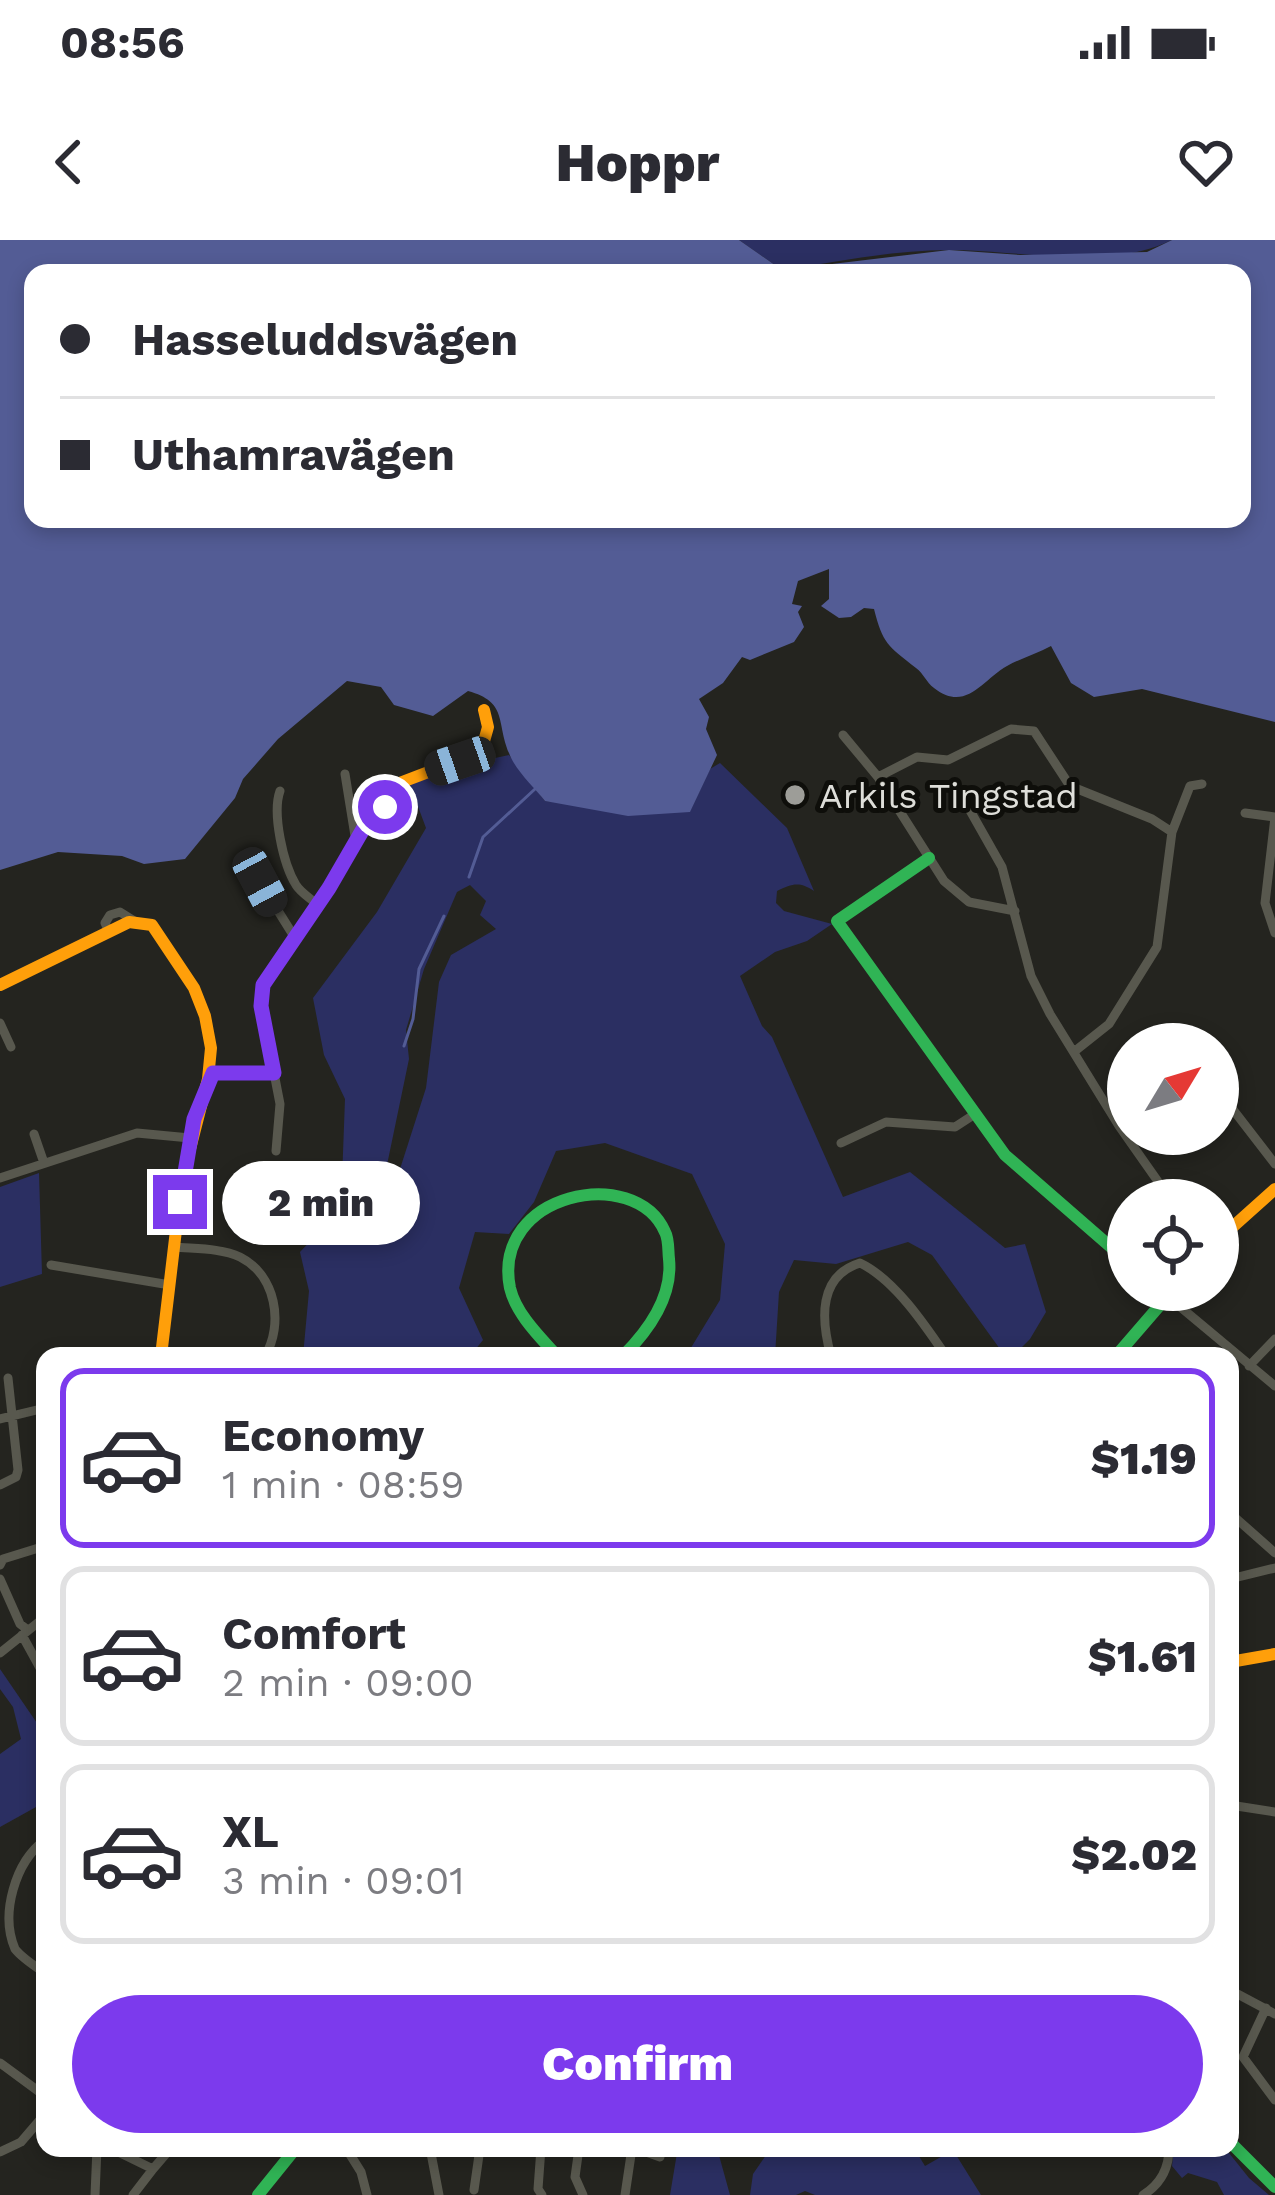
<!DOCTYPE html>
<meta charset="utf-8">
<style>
:root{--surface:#fff;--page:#f7f7f7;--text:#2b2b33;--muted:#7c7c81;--line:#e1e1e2;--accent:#7c3aed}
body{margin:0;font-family:"Work Sans",sans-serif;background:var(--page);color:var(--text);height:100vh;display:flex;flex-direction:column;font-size:45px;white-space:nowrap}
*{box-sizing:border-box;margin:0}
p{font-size:39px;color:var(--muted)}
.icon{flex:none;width:66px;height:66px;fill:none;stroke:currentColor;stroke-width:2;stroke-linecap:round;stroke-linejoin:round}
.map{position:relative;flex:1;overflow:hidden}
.panel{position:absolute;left:36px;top:1107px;width:1203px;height:810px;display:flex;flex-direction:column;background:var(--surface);border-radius:24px;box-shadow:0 6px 18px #0003}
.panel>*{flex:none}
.banner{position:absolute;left:24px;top:24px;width:1227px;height:264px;border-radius:24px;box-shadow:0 6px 18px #0003;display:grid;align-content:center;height:264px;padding:0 36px;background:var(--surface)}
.needle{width:78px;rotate:52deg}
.buttons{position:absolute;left:1107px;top:783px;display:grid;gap:24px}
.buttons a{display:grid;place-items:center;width:132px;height:132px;border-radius:50%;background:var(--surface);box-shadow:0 6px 18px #0003;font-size:60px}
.end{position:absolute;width:54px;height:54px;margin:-27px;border:15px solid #7c3aed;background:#fff;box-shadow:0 0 0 6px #fff}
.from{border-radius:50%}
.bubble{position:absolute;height:84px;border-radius:42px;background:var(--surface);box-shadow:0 6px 18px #0003;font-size:39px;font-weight:800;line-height:84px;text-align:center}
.car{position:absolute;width:36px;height:72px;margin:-36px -18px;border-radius:15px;box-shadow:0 0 9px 3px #0007;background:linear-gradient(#222 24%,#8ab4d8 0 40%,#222 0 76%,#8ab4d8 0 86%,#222 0)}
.banner b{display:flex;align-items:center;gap:42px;height:114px;font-size:45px}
.banner b+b{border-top:3px solid var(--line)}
.banner i{width:30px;height:30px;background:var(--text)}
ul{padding:21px 0 0;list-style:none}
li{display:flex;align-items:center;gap:36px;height:180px;margin:0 24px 18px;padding:0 12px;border:6px solid var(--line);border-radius:24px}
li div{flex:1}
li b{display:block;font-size:45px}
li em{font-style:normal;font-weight:800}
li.current{border-color:var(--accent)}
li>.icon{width:108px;height:108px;stroke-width:1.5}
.cta{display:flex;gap:24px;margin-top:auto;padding:24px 36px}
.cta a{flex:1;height:138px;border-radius:72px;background:var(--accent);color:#fff;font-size:48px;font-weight:800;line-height:138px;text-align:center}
.status{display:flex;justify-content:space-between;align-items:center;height:84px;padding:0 60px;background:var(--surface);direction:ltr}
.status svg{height:33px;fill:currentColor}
header{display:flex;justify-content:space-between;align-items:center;height:156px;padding:0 36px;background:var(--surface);font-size:54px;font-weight:800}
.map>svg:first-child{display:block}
</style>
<div class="status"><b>08:56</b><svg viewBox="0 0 49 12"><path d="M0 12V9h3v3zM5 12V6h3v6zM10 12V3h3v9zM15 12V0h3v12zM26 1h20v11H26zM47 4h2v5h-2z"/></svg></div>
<header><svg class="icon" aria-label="back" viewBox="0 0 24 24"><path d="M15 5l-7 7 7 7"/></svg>Hoppr<svg class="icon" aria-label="heart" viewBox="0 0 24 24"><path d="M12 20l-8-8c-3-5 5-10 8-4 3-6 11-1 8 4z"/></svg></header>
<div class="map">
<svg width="1275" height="1955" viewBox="0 0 1275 1955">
<rect width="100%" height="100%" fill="#24241f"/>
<path fill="#2b2f62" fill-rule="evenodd" d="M739,0H1172C1110,31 1018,10 949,10C894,10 836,22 782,30Z
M509,515L545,561L690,571L710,529L720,523L787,588L814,651C799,641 792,644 777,651L776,663L784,671L832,684L807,701L775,712L740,736L762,786L772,797L843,957L910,932L1005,1008L1025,1004L1046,1072L1030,1099L1013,1116H1005L932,1015L908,1002L836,1024L794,1020L779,1052L775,1116H686L720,1060L725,1004L692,934L605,903L556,911L534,962L509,994L475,992L459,1048L483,1100L470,1116H303L309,1051L300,1012L319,992L282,950L298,934L302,939L342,940L345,859L324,815L313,758L377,672L426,588L407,537ZM470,645L486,661L480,675L496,689L451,715L439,742L426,848L391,957L382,949L409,819L406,790L424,729L457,652Z
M39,933L42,1034L0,1047V947Z
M0,1429L39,1486H45V1562L0,1587V1514L21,1499L13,1467L0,1449Z
M683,1908H717L730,1955H670L677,1913Z
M771,1908H914L925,1926L953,1910L981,1955H815L805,1951L796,1955H750L753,1934Z
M1174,1908H1225L1249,1938L1269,1955H1224L1217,1942L1188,1933L1182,1938L1172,1926Z"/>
<path fill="#535c95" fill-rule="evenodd" d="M0,0H739L782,30L949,10L1021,15L1147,12L1172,0H1275V482L1142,449L1094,457L1071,443L1051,406C1037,414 1021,418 1007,426C982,440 966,473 934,448C926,442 924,434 916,428C887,405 883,404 874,369L864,368L851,377L839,378L821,366L829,359V329L798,341L792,364L802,366L798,372L804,387L794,402L750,420L742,417L723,443L699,459L709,477L706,489L717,515L690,572L628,576L545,561C534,547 515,530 509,513C496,482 508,462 468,451L433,476L394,465L381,447L347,441L278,499L243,539L235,558L185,619L144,624L122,616L58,612L0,630ZM33,33H1242V279H33Z"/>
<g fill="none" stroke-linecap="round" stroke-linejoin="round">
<path stroke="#535c95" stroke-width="3" d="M469,637L483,597L535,549
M404,806L413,779L419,729L444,676"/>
<path stroke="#58584e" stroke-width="9" d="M843,495L878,537L944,641L969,662L1015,671
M345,534L356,602
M878,537L917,517L948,520L1011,489L1034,491L1070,546L1152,579L1172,592
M280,551C272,573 283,624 296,645C300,652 311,659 318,665
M959,551L1002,627L1031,736L1050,774L1119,886L1171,960
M1245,573L1275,577L1265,663L1275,693
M260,642L295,698
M109,692L105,683L110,675L120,672L136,682
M0,783L11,807
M1075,811L1109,784L1157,707L1172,592L1190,546L1202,544
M274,833L280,864L276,911
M1231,867L1275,924
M34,894L44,923
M841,903L886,882L955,887L975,874
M0,938L137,893L190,898
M174,1007C195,1009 221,1008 240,1017C276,1035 284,1084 265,1116
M51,1025L170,1045
M1160,1050L1275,1146
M831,1116C821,1080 818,1036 860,1023C894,1039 925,1085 946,1116
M1249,1126L1275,1099
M0,1179L45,1168
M0,1245L16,1237L18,1230L8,1138
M1230,1273L1275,1313
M0,1325L3,1319L45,1306
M0,1339L20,1384L28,1390
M1230,1339L1275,1328
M22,1395L45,1437
M0,1413L45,1377
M1230,1565L1275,1572
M45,1600C15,1622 0,1674 15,1709C22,1718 36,1727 45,1733
M1230,1750L1275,1774
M1266,1768L1243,1817L1275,1860
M0,1823L45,1856
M110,1908L153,1929L171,1908
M346,1908L361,1932L367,1955
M430,1908L439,1955
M541,1908L538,1949L542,1955
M579,1908L575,1937L583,1955
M635,1908L660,1917
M0,1912L21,1902L45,1874
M474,1950L480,1908
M95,1955L97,1908
M133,1955L153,1929
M625,1955L632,1908
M1143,1955C1161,1944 1169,1929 1169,1908"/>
<path stroke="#30b455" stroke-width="12" d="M929,618L837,681L1005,915L1128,1022
M557,1116C540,1097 516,1074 510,1048C491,953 635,923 665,992C669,999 668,1011 669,1019C673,1057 648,1091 623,1116
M1116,1116L1173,1050
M1230,1902L1275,1947
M258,1955L296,1908"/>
<path stroke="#ff9f0a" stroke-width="12" d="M0,745L129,682L152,685L194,748L205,776L211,808L208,839L182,940L161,1116
M213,833H274L261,766L263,745L329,648L373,572L385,567L389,547L481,512L488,487L484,470
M1218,1000L1275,949
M1230,1422L1275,1414"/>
</g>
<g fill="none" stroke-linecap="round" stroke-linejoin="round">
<path stroke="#7c3aed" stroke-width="15" d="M180,962L194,879L213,833H274L261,766L263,745L329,648L373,572L385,567"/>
</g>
<circle fill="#9d9d98" stroke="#0e0e0a" stroke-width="4.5" cx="795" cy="555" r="12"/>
<g text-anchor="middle" stroke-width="10" stroke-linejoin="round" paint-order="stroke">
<g font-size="36" fill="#deded9" stroke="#0e0e0a" text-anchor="start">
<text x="819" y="568">Arkils Tingstad</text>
</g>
</g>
</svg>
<div class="buttons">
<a><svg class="needle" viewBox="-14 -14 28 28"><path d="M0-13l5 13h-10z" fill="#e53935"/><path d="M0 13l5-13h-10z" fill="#7c7c81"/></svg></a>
<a><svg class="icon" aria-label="locate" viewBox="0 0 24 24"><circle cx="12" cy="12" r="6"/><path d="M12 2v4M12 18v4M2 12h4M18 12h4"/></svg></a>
</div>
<i class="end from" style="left:385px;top:567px"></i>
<i class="end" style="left:180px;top:962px"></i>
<div class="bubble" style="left:222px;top:921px;width:198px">2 min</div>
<i class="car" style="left:460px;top:521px;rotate:251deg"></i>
<i class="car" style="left:260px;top:642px;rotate:152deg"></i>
<div class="banner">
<b><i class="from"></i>Hasseluddsvägen</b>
<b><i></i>Uthamravägen</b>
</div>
<section class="panel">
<ul>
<li class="current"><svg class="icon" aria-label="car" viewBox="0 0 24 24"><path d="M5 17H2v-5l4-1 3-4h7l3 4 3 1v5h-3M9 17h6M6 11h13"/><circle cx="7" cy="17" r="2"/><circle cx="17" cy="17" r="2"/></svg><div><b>Economy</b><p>1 min · 08:59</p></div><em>$1.19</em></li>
<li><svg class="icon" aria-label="car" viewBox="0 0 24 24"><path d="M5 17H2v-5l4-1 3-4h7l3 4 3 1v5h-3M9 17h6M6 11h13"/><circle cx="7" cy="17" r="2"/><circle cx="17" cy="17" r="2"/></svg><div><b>Comfort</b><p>2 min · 09:00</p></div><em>$1.61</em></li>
<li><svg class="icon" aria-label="car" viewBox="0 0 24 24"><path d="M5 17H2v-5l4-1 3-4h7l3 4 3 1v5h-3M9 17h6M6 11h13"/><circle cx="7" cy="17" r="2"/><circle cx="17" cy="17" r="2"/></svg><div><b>XL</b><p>3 min · 09:01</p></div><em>$2.02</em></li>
</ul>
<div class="cta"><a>Confirm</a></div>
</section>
</div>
